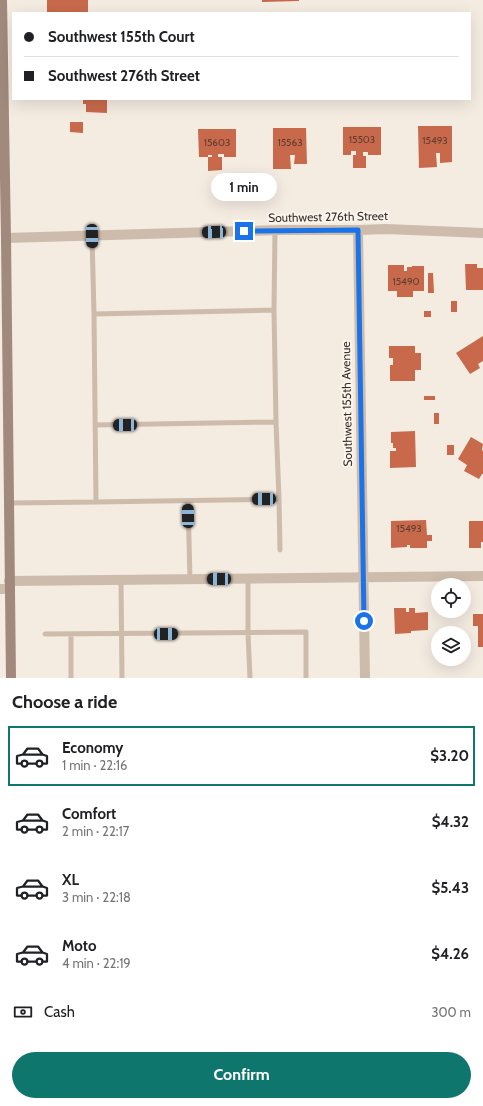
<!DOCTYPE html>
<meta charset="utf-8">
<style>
:root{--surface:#fff;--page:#f2f2f2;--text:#202124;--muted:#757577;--line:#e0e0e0;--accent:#0f766e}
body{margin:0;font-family:Cabin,sans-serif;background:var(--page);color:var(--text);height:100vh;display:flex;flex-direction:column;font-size:15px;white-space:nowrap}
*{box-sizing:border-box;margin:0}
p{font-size:13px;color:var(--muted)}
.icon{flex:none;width:22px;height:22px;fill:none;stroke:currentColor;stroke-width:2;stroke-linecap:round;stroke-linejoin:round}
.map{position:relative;height:678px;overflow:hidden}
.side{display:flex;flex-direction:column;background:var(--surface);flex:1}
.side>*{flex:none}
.banner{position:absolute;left:12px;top:12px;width:459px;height:88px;border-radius:0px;box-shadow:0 4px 16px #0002;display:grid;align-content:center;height:88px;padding:0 12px;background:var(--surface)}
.fabs{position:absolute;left:431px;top:578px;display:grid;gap:8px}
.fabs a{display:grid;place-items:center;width:40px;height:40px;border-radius:50%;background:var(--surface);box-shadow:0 4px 16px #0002;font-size:20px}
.end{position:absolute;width:18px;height:18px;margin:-9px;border:5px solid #1a73e8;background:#fff;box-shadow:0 0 0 2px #fff}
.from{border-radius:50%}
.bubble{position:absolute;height:28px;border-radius:14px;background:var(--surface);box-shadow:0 4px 16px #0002;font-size:13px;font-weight:700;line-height:28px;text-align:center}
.car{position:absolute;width:12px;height:24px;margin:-12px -6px;border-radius:5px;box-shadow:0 0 3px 1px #0007;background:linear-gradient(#222 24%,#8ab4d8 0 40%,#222 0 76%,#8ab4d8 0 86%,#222 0)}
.banner b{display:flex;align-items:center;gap:14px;height:38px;font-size:15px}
.banner b+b{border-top:1px solid var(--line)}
.banner i{width:10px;height:10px;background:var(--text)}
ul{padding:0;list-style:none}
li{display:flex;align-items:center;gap:12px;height:60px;margin:0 8px 6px;padding:0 4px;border:2px solid transparent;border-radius:0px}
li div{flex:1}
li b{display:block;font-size:15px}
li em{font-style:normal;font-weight:700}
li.selected{border-color:var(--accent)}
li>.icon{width:36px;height:36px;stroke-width:1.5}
h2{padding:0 12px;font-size:18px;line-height:48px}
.pay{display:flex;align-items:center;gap:10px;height:44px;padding:0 12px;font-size:15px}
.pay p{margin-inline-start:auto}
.cta{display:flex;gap:8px;margin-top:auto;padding:8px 12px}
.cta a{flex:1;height:46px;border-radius:24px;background:var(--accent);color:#fff;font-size:16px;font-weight:700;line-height:46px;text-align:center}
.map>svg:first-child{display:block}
</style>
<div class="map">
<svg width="483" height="678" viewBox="0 0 483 678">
<rect width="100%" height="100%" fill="#f4ebe1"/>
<path fill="#c8694b" d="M47,0H88V13H47Z
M262,0H299V1L262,2Z
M83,99H107V113L86,112V104H83Z
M70,122H83V133L70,132Z
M418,126H452V162L440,163V153H436L437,167L419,168Z
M343,127H381V155H368V152H363V156H366V168H353V155H356V151H351V155H343Z
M273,128H306L307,164H294L295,155H290L291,169H273Z
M198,129H236V157H224V154H218V157H222V170L208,171V157H212V155H208V157H199Z
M465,264H477V268H483V290H466Z
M388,265H404V271H407V267H412V266H424V291H413V297H397V291H388Z
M428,273H433L434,293H428Z
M451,301H457V312H451Z
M424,311H431V317H424Z
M483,336V361L478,364L480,368L470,374L456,353Z
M389,346H415V353H421V370H415V381H390V365H393V358H389Z
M424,396H435V400H424Z
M434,413H439V424H434Z
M415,431L416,467L390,468V451H396V448H393V443H391V432Z
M471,437L483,444L482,450L483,451V474H482L479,479L464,471L467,465L458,459Z
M447,445H454V455H447Z
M426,520L427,535H432V541H427V548H410V545H407V547L391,548V521Z
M469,521H483V542H481V548H469Z
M394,608H406V612H409V608H415V613L428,612V630L411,631V633L395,634Z
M473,614H483V647H478V626H473Z"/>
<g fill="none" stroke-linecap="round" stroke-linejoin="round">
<path stroke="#cdbbac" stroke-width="5" d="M92,236L94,314L274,310L275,230
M276,422L279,499
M95,425L276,422L274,310
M188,501L190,580
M96,502L279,499L280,550
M9,503L96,502L94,314
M248,579V633L250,678
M121,580L122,678
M45,634L306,632V678
M71,634V678"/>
<path stroke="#cdbbac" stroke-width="10" d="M358,230L365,678
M6,238L282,230H358L386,229L483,233
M9,581L483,576
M0,589H9"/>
<path stroke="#a18a7d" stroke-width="10" d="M2,0L6,238L11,678"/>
</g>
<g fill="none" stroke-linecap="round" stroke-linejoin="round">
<path stroke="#1a73e8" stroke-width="5" d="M244,231L358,230L364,621"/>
</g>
<g text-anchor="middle" stroke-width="4" stroke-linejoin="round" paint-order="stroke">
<g font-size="10" fill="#5e3e33">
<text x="362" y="143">15503</text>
<text x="435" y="144">15493</text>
<text x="217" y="146">15603</text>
<text x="290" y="146">15563</text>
<text x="406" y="285">15490</text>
<text x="409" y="532">15493</text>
</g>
<g font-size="12" fill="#3b302b" stroke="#fbf5ee">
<text transform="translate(328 217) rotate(-1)" y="4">Southwest 276th Street</text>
<text transform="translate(347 404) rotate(-91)" y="4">Southwest 155th Avenue</text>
</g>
</g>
</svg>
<div class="fabs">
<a><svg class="icon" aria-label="locate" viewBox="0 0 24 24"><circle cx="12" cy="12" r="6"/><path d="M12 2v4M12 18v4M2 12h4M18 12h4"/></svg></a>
<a><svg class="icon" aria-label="layers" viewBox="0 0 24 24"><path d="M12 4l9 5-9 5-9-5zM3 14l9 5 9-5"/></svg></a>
</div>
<i class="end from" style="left:364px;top:621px"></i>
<i class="end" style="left:244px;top:231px"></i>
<div class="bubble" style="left:211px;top:173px;width:66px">1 min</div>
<i class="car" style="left:214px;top:232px;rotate:268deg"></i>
<i class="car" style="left:92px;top:236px;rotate:179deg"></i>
<i class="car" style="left:125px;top:425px;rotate:269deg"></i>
<i class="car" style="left:264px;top:499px;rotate:269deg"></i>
<i class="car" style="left:188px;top:516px;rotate:359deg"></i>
<i class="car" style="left:219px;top:579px;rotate:270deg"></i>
<i class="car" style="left:166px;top:634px;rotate:89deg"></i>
<div class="banner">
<b><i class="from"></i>Southwest 155th Court</b>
<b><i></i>Southwest 276th Street</b>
</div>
</div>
<section class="side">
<h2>Choose a ride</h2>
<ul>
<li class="selected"><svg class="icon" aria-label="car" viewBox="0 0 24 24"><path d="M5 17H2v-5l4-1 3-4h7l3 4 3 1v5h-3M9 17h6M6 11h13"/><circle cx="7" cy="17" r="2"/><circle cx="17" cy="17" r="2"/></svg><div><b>Economy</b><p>1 min · 22:16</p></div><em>$3.20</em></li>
<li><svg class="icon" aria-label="car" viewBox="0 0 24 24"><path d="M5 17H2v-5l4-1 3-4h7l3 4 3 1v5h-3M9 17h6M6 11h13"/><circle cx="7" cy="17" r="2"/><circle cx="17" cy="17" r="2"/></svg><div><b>Comfort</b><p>2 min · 22:17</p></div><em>$4.32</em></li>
<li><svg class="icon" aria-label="car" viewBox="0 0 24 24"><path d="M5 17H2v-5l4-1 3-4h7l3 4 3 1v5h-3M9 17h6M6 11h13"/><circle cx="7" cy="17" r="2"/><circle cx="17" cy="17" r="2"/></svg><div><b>XL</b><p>3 min · 22:18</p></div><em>$5.43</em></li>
<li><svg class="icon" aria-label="car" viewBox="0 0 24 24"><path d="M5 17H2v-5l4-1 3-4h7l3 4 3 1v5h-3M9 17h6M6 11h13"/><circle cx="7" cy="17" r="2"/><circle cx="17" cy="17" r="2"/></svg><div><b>Moto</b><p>4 min · 22:19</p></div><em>$4.26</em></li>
</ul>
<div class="pay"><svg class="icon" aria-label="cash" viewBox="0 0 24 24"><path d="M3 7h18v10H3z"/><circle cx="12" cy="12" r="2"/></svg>Cash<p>300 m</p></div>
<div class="cta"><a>Confirm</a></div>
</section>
